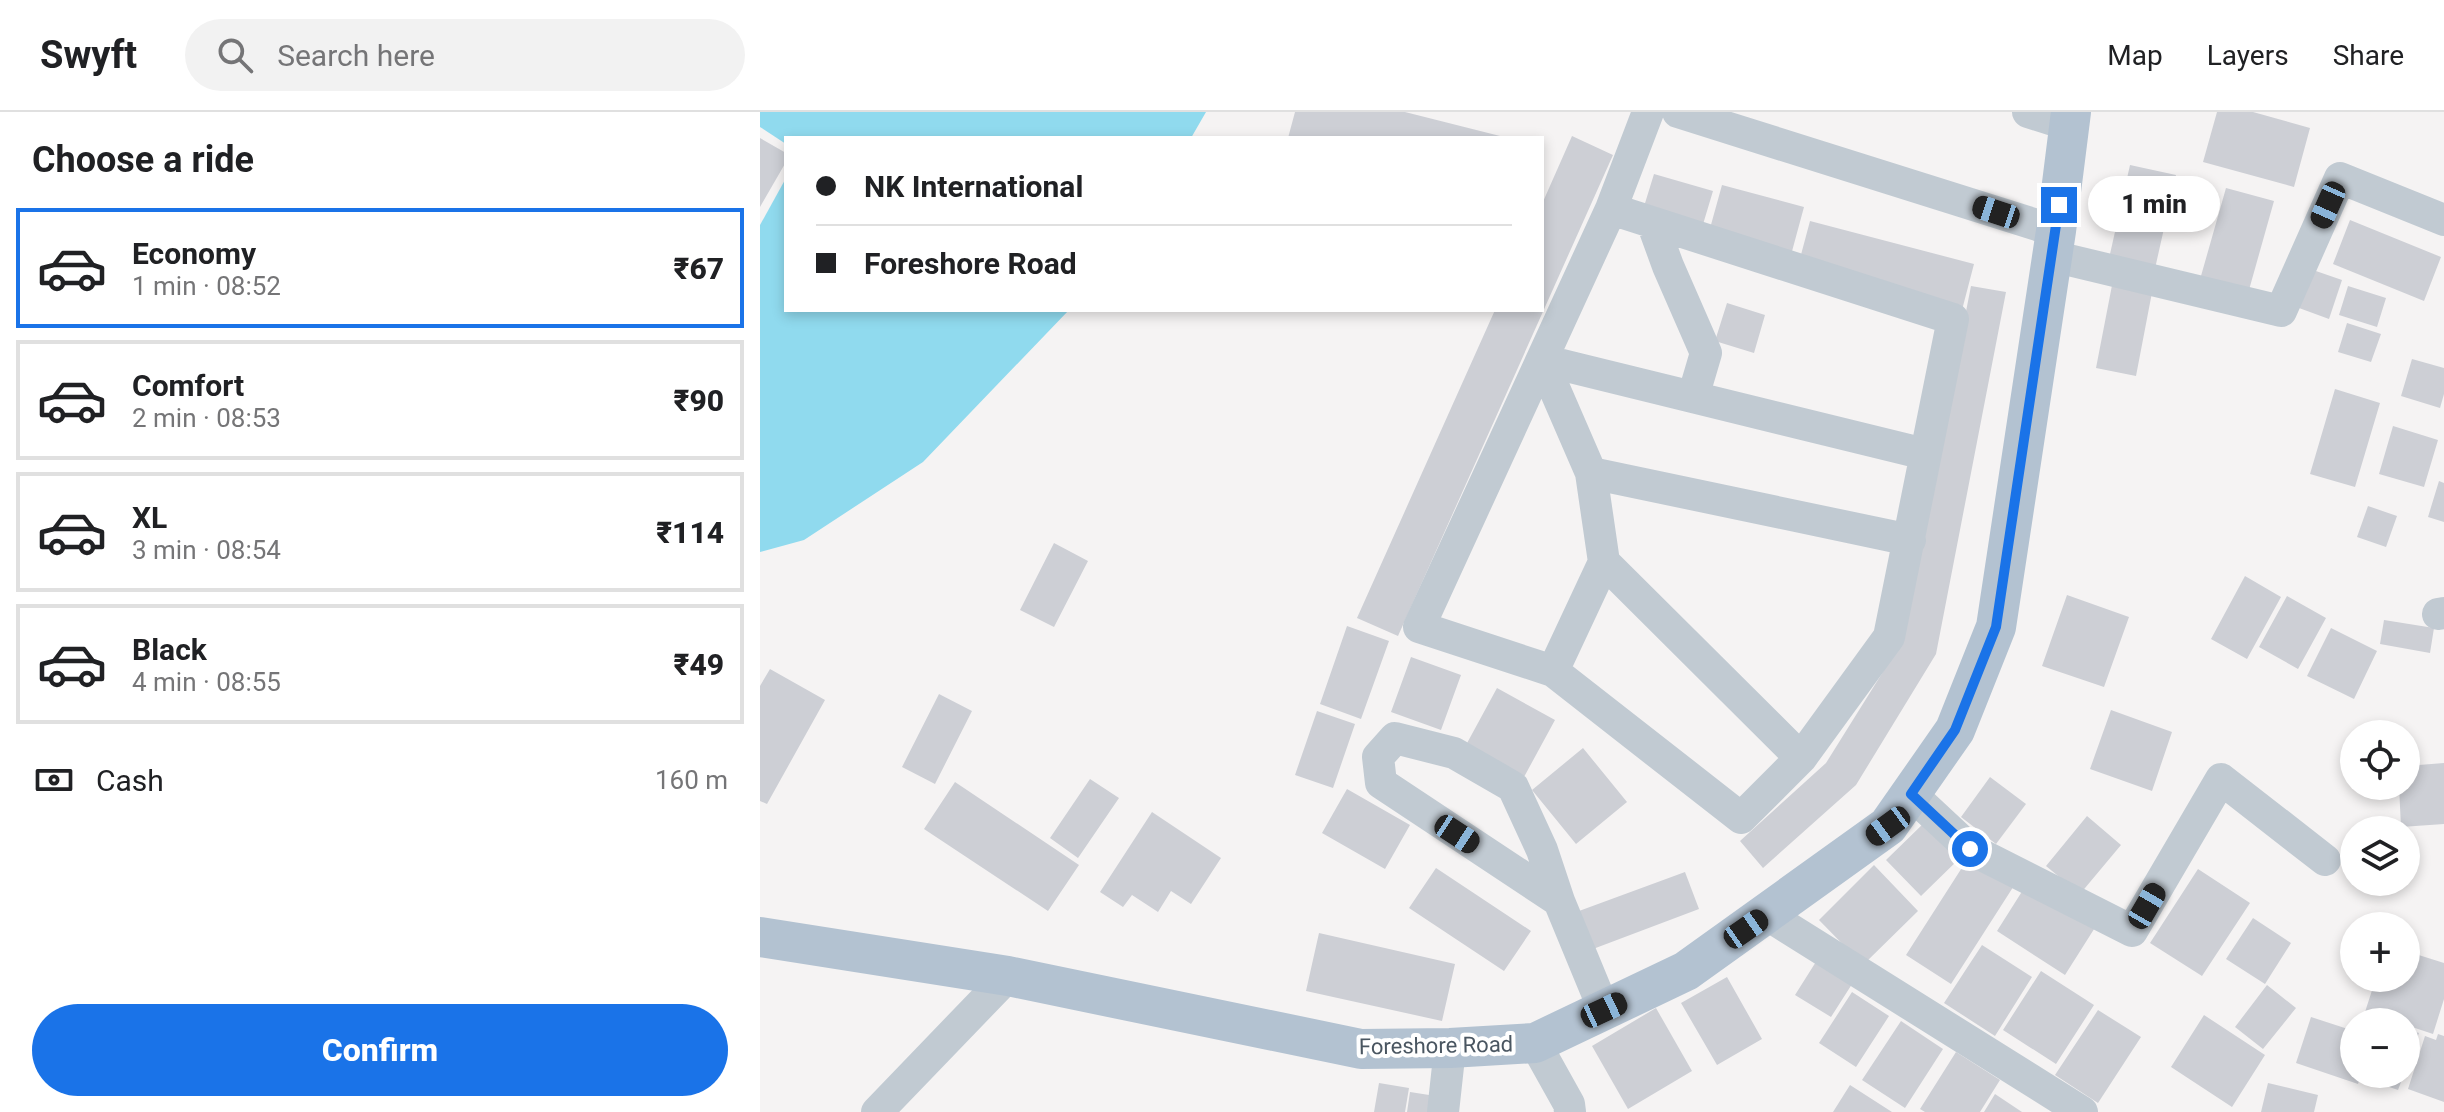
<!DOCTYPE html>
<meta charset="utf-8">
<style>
:root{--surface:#fff;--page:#f2f2f2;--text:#202124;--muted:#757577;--line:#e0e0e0;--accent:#1a73e8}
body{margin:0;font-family:Roboto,sans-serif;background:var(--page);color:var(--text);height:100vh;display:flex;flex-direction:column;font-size:30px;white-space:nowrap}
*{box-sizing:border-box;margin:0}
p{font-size:26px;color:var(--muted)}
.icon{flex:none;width:44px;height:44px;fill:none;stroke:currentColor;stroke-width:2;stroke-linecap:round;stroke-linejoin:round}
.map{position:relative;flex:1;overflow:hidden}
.panel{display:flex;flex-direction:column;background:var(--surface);width:760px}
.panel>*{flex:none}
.hud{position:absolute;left:24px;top:24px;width:760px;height:176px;border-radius:0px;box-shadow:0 4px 12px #0003;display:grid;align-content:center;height:176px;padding:0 32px;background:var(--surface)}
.fabs{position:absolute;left:1580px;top:608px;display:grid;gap:16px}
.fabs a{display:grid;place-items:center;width:80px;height:80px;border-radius:50%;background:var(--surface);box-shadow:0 4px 12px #0003;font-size:40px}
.end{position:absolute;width:36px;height:36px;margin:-18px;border:10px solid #1a73e8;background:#fff;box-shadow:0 0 0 4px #fff}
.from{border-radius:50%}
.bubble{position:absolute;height:56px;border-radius:28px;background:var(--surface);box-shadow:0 4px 12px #0003;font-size:26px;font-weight:800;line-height:56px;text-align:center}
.car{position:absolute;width:24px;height:48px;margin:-24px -12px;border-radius:10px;box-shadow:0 0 6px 2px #0007;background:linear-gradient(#222 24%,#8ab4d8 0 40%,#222 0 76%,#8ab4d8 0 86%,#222 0)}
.hud b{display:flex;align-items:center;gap:28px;height:76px;font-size:30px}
.hud b+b{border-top:2px solid var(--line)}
.hud i{width:20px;height:20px;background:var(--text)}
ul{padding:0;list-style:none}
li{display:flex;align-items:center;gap:24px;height:120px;margin:0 16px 12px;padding:0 16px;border:4px solid var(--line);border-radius:0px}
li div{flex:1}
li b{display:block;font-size:30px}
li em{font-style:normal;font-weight:800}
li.on{border-color:var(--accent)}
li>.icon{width:72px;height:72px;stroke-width:1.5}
h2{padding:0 32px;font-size:36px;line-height:96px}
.pay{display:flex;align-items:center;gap:20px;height:88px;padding:0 32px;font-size:30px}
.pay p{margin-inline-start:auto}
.primary-button{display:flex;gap:16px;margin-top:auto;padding:16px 32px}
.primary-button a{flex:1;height:92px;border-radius:48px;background:var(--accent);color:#fff;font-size:32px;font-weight:800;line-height:92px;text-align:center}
header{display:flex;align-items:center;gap:48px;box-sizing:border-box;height:112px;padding:0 40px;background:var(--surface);border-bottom:2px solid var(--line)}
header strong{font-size:38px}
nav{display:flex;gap:44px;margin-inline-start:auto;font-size:28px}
.search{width:560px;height:72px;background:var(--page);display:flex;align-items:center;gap:20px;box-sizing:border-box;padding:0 28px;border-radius:44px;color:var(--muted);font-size:30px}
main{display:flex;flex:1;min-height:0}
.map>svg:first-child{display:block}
</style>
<header>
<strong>Swyft</strong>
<div class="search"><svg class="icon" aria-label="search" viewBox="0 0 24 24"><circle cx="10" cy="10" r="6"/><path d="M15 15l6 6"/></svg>Search here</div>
<nav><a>Map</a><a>Layers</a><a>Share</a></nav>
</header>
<main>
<section class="panel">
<h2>Choose a ride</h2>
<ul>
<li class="on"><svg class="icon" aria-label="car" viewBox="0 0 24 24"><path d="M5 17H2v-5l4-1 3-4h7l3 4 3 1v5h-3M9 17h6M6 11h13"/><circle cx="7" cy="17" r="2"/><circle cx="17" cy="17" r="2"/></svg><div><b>Economy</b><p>1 min · 08:52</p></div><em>₹67</em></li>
<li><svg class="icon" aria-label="car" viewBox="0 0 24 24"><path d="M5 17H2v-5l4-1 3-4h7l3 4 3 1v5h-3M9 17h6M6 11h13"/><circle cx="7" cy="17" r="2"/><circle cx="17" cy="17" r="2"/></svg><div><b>Comfort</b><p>2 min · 08:53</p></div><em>₹90</em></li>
<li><svg class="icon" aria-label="car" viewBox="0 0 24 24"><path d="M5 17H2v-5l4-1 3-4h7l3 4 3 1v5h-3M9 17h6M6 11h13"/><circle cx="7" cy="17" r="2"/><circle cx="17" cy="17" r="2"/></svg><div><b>XL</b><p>3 min · 08:54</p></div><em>₹114</em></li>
<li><svg class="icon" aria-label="car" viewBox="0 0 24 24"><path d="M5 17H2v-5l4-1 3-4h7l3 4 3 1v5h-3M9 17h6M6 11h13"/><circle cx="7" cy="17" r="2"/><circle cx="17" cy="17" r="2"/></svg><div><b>Black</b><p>4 min · 08:55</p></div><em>₹49</em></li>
</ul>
<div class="pay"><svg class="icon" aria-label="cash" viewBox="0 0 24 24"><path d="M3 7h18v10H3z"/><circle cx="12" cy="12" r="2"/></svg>Cash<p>160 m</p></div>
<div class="primary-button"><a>Confirm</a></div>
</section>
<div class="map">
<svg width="1684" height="1000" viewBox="0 0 1684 1000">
<rect width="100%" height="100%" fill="#f5f3f3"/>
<path fill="#90daee" d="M0,0H446L431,26H26V198H309L163,350L44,428L0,440Z"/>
<path fill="#f5f3f3" d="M0,15L26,32V66L0,113Z"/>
<path fill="#cdcfd5" d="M535,0H645L744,25L528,26Z
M1457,0H1493L1550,16L1534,75L1443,50Z
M812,24L853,43L638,524L597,506L735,198H782V92Z
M0,26L26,41V50L0,95Z
M1370,53L1416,63L1394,161L1348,151Z
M894,62L953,79L941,119L882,101Z
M962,73L1044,95L1031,143L949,120Z
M1466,76L1514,89L1487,185L1439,171Z
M1590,108L1681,145L1664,189L1573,152Z
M1050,109L1214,152L1202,198L1038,154Z
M1553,158L1582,168L1569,207L1539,196Z
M1354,163L1394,170L1376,264L1336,256Z
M1211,174L1246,180L1176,542L1096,673L1003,756L980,729L1066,651L1141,531Z
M1588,174L1626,186L1617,215L1579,203Z
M967,191L1005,203L994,241L955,229Z
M1587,211L1621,222L1611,250L1578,240Z
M1652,247L1684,256V282L1680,296L1641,284Z
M1575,277L1620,291L1595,375L1550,362Z
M1633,314L1678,328L1664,375L1619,362Z
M1679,369L1684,371V410L1668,405Z
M1608,394L1637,404L1626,435L1597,425Z
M294,431L328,449L294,515L260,498Z
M1485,464L1521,485L1487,547L1451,527Z
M1307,483L1369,505L1344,575L1282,554Z
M1527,484L1566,506L1538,557L1499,535Z
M1624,508L1674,516L1670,541L1620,532Z
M587,514L629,529L601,607L560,592Z
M1571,516L1617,539L1594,587L1547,564Z
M651,545L701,563L681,618L631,600Z
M10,557L65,588L7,692L0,689V574Z
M737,576L795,608L764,665L706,633Z
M179,582L212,599L175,672L142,655Z
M1351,598L1412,620L1392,679L1330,657Z
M557,599L595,612L573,676L535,663Z
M823,636L867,690L816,732L772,678Z
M1684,651V712L1641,715L1639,674H1646V654Z
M1230,665L1266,692L1236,732L1201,705Z
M330,667L359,686L318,746L290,726Z
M195,670L319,753L288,799L164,717Z
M587,677L650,713L625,757L562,721Z
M392,700L461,746L431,792L411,779L398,800L372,783L363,795L340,780Z
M1327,704L1361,733L1320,782L1286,754Z
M1167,708L1202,744L1161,784L1126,748Z
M1212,740L1257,769L1191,872L1146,843Z
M1114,753L1158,799L1103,853L1059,808Z
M676,756L771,819L744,859L649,796Z
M1438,757L1490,791L1442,864L1390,831Z
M925,760L939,797L833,837L819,799Z
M1268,770L1336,814L1305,863L1237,819Z
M1493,806L1531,831L1505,872L1466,847Z
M559,821L695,852L682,909L546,879Z
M1222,833L1272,865L1235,924L1184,891Z
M1646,839L1684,851V887L1673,922L1646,913V910H1636L1605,900L1616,866H1646Z
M1059,845L1094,869L1071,905L1035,883Z
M1281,859L1334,893L1296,952L1243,918Z
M967,865L1002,927L957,953L921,891Z
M1507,873L1536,896L1503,937L1475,915Z
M1092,880L1129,904L1096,955L1059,931Z
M896,896L932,959L868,997L832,934Z
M1338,898L1381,925L1338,991L1295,963Z
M1444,903L1505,943L1472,995L1411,955Z
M1551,905L1594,919V962H1601L1598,972L1536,951Z
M1141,909L1183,937L1145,996L1102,968Z
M1646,917L1659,921L1646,955Z
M1678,922L1684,924V990L1648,977L1665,924L1676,928Z
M1196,940L1240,968L1220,1000H1165L1160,997Z
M1608,962H1644L1638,978L1606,967Z
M619,971L649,976L645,1000H614Z
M1508,971L1558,983L1554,1000H1501Z
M1090,973L1132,1000H1073Z
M650,980L682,985L680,1000H647Z
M1235,982L1262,1000H1224Z"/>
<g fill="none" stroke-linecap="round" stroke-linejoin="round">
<path stroke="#c1cad2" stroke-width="32" d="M918,0L1296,119
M1268,0L1309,13
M851,97L1193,207L1129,525L1041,646L981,706L793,559L659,515L851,97L888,0
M892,110L908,154L946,241L933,285
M1292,144L1521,199L1580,66L1684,108
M782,248L831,361L844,450L1041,646
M782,248L1165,342
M831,361L1150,428
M1678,502L1684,501
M793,559L844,450
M1151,682L1210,737L1372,819L1461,667L1565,748
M799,789L621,671L618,645L635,626L694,641L753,675L782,738L799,789L844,898
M1006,802L1322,1000
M775,931L809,992L810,1000
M117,1000L248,864
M683,1000L690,936"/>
<path stroke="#b3c2d1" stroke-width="40" d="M0,825L248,864L601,937L690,936L775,931L926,859L1128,714L1195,618L1236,515L1296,119L1311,0"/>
</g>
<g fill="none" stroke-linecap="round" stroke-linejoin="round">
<path stroke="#1a73e8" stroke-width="10" d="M1210,737L1151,682L1195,618L1236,515L1299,93"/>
</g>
<g text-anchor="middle" stroke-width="8" stroke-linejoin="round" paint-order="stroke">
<g font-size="22" fill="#4a5661" stroke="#fff">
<text transform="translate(676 933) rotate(-1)" y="8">Foreshore Road</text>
</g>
</g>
</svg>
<div class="fabs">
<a><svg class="icon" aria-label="locate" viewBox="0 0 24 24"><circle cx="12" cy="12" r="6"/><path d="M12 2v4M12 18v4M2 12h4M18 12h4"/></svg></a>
<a><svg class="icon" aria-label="layers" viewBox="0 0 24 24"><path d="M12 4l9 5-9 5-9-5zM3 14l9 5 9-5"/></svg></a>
<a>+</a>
<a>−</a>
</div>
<i class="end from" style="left:1210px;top:737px"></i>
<i class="end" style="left:1299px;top:93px"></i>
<div class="bubble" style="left:1328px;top:64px;width:132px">1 min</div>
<i class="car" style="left:1568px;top:93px;rotate:204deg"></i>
<i class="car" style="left:1236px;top:100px;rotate:288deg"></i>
<i class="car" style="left:1128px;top:714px;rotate:234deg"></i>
<i class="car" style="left:697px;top:722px;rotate:123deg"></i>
<i class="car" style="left:1387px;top:794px;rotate:30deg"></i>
<i class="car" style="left:986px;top:817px;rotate:55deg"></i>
<i class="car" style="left:844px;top:898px;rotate:65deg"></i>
<div class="hud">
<b><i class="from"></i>NK International</b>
<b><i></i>Foreshore Road</b>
</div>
</div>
</main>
